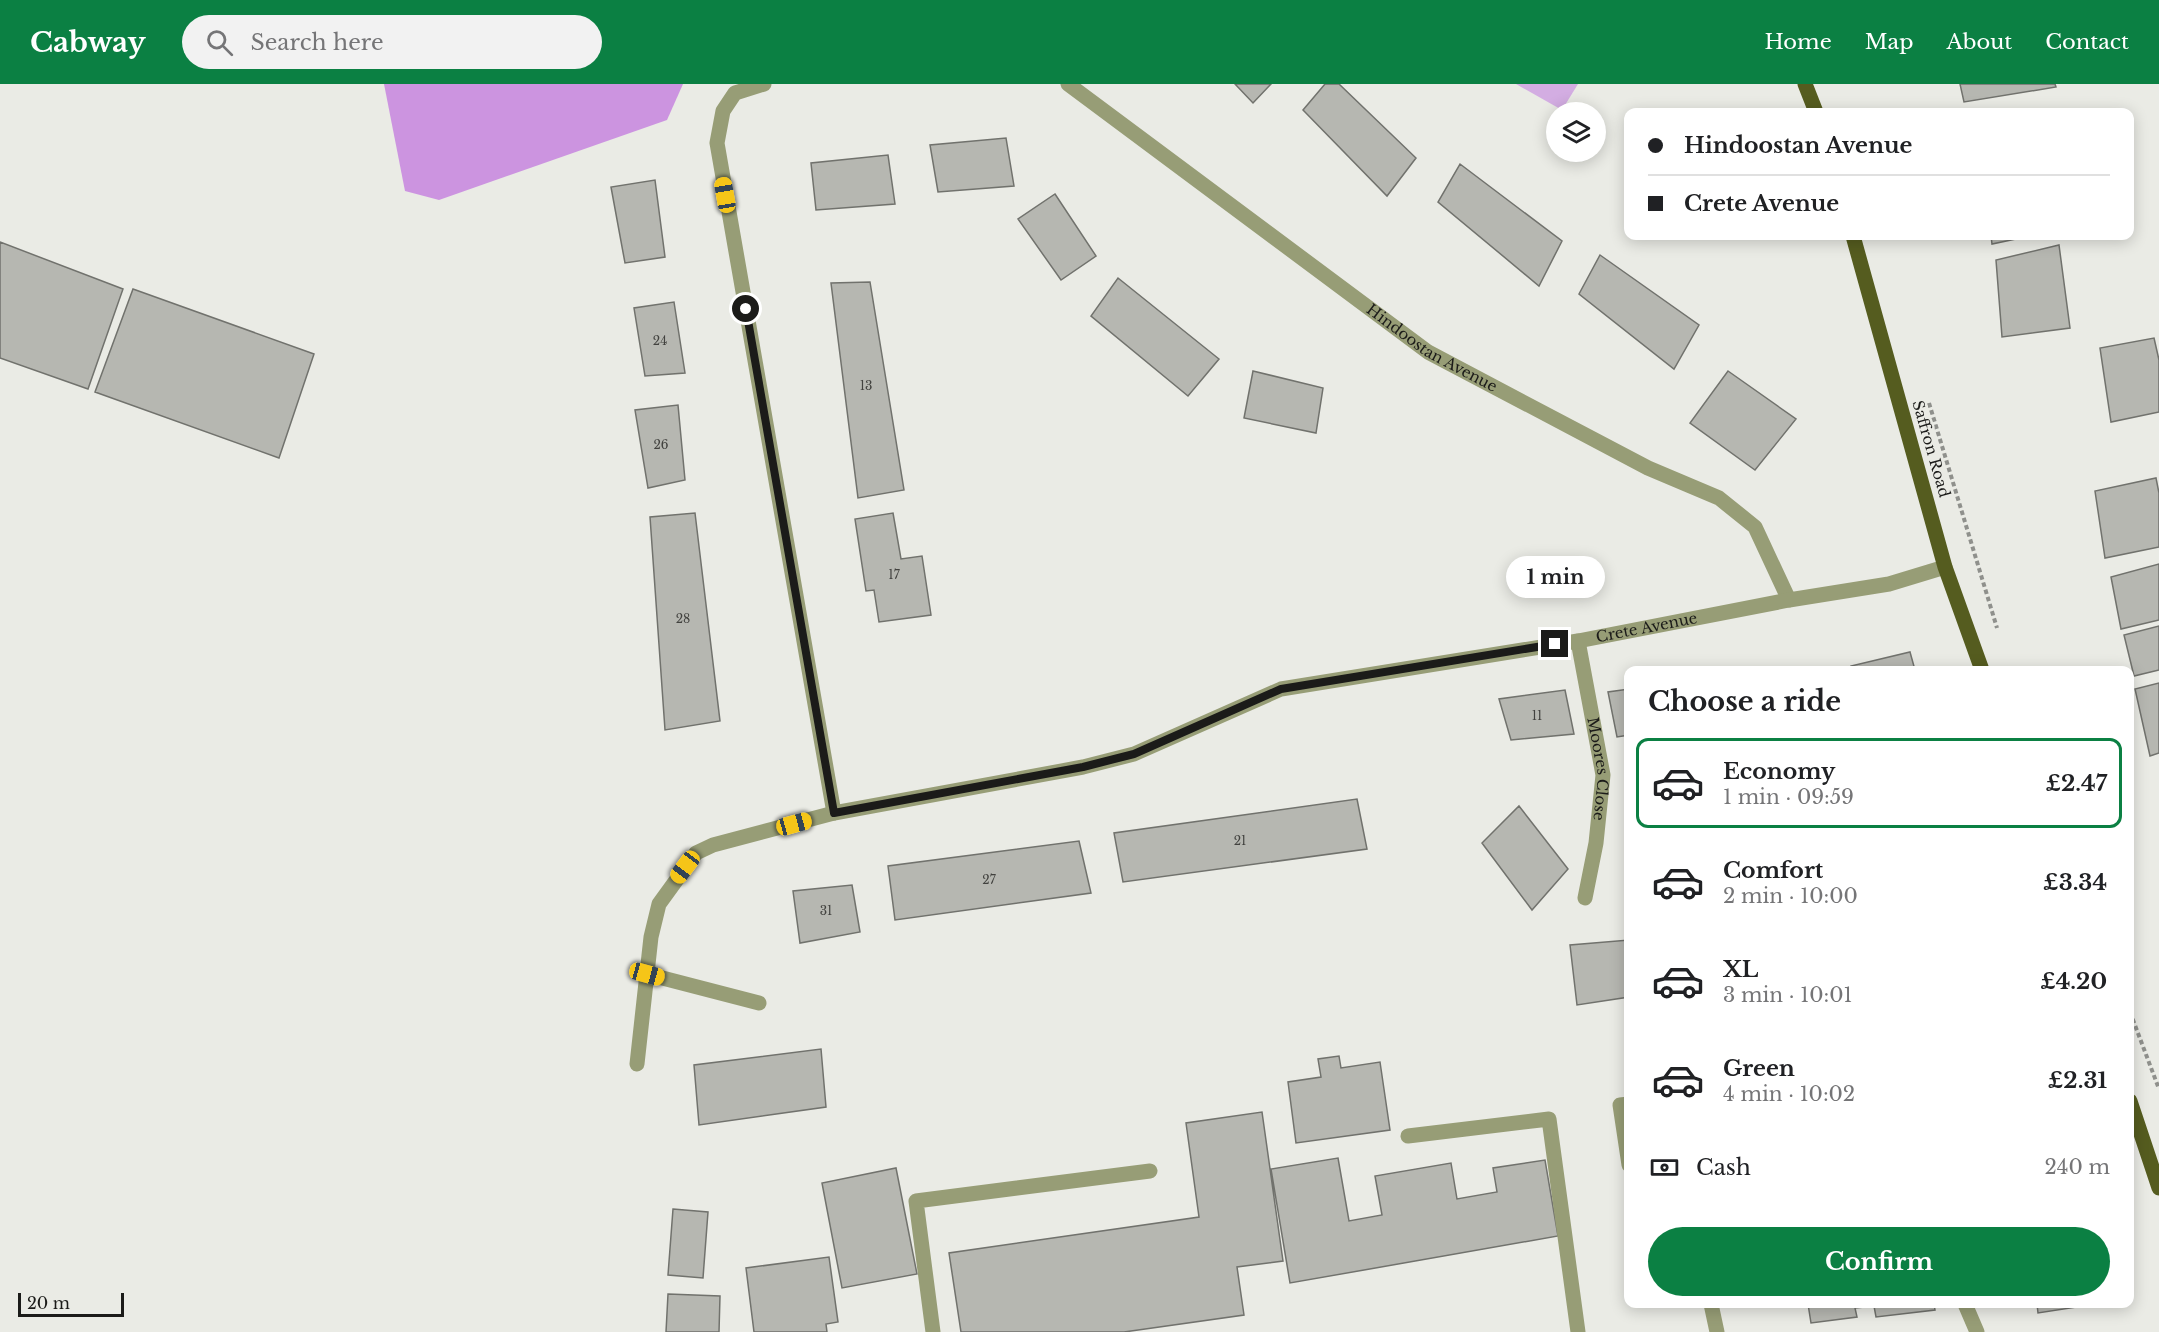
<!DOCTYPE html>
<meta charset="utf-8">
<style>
:root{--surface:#fff;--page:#f2f2f2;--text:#202124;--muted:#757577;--line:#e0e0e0;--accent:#0b8043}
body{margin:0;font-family:"Libre Baskerville",serif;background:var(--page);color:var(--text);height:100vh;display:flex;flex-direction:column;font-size:22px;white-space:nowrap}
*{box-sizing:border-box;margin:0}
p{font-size:20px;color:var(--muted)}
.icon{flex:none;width:33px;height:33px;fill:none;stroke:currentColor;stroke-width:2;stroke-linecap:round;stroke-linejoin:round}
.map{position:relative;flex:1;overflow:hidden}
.drawer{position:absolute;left:1624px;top:582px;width:510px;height:642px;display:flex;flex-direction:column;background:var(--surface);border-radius:12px;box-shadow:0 3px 15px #0003}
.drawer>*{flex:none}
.guide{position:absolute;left:1624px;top:24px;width:510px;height:132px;border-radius:12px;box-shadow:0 3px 15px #0003;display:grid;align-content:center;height:132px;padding:0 24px;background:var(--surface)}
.fabs{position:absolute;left:1546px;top:18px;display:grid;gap:12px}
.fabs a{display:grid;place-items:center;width:60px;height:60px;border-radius:50%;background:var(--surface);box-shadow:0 3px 15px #0003;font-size:30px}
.scale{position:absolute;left:18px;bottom:15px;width:106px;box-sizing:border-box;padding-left:6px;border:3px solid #1b1b19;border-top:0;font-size:16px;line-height:21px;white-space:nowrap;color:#1b1b19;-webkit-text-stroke:4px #eaebe5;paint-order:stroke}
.end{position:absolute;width:27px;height:27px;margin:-14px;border:8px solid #1b1b19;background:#fff;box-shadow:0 0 0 3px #fff}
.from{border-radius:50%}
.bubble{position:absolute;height:42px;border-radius:21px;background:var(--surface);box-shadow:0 3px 15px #0003;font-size:20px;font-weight:800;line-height:42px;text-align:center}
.car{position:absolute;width:18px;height:36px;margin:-18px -9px;border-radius:8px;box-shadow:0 0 4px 2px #0007;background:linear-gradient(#f5c518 24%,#345 0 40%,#f5c518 0 76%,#345 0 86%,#f5c518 0)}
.guide b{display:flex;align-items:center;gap:21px;height:57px;font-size:22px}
.guide b+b{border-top:2px solid var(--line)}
.guide i{width:15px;height:15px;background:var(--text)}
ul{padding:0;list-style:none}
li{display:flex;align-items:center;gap:18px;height:90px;margin:0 12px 9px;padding:0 12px;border:3px solid transparent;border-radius:12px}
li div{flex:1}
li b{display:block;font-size:22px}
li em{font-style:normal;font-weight:800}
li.active{border-color:var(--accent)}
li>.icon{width:54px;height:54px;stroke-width:1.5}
h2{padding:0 24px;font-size:27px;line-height:72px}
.pay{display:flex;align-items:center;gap:15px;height:66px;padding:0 24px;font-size:22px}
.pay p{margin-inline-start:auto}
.action{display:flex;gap:12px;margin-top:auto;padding:12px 24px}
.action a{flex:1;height:69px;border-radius:36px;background:var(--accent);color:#fff;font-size:24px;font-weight:800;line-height:69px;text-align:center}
header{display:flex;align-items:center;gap:36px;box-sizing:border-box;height:84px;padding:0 30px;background:var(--accent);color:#fff}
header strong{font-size:28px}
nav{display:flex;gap:33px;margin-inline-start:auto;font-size:21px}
.search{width:420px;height:54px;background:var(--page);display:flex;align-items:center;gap:15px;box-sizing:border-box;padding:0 21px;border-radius:33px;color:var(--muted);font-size:22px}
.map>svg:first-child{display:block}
</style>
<header>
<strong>Cabway</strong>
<div class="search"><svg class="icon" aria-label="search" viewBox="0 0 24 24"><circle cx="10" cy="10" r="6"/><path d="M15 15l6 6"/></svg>Search here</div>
<nav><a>Home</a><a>Map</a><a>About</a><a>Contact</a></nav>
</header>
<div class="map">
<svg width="2159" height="1248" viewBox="0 0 2159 1248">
<rect width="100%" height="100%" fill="#eaebe5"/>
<path fill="#d3ade2" d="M1516,0H1578L1562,26Z"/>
<path fill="#cc94e0" d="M384,0H683L667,36L439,116L405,107Z"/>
<path fill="#b6b7b1" stroke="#71726d" stroke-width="1.5" d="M1235,0H1271L1253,19Z
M1325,0H1339L1416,74L1387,112L1303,26Z
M1960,0H2055L2056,3L1964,18Z
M1006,54L1014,102L938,108L930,61Z
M888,71L895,120L816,126L811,79Z
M1460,80L1562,157L1539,202L1438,118Z
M655,96L665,173L625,179L611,103Z
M1055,110L1096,172L1061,196L1018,135Z
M1991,152H2030L1992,160Z
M0,158L123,205L88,305L0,274Z
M2059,161L2070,244L2002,253L1996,176Z
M1600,171L1699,241L1674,285L1579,210Z
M1118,194L1219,275L1188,312L1091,232Z
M870,198L904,406L858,414L831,199Z
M133,205L314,270L279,374L95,308Z
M674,218L685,289L645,292L634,224Z
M2154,254L2159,276V328L2111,338L2100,264Z
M1253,287L1323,304L1316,349L1244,334Z
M1728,287L1796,335L1755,386L1690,339Z
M678,321L685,396L648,404L635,326Z
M2156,394L2159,409V463L2105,474L2095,407Z
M695,429L720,637L665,646L650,433Z
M893,429L901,475L922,472L931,531L879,538L874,506L866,507L855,435Z
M2159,480V536L2121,545L2111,493Z
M2159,542V586L2134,592L2124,551Z
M1910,568L1915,586H1852L1851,582Z
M2159,599V669L2150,672L2135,605Z
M1629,605V651L1617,653L1608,608Z
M1565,606L1574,650L1511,656L1499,615Z
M1357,715L1367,765L1123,798L1114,749Z
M1519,722L1568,785L1532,826L1482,759Z
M1079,757L1091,809L895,836L888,782Z
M852,801L860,848L800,859L793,807Z
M1629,856V913L1577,921L1570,861Z
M821,965L826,1023L699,1041L694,981Z
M1339,972L1341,984L1380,978L1390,1046L1296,1059L1288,998L1321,993L1318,975Z
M1262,1028L1283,1177L1237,1183L1244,1231L1124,1248H961L949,1169L1199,1133L1186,1039Z
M1338,1074L1349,1137L1382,1131L1375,1092L1451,1079L1457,1115L1497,1108L1493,1084L1545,1076L1558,1152L1290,1199L1271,1085Z
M896,1084L917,1190L842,1204L822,1099Z
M673,1125L708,1128L703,1194L668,1191Z
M829,1173L838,1238L826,1240L827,1248H754L746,1184Z
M668,1210L720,1212L719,1248H666Z
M1808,1220H1934L1935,1226L1876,1233L1874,1222L1855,1224L1857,1233L1811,1239Z
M2037,1220H2096L2038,1229Z"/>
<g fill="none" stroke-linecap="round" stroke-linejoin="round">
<path stroke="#8f908c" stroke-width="4" stroke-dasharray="4.5 3" stroke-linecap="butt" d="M1929,319L1997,544
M2130,928L2159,1005"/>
<g stroke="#979d76" stroke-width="15">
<path d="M764,0L735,9L723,27L717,59L834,729"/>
<path id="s1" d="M1068,0L1428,268L1648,384L1719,414L1755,443L1789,516"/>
<path id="s2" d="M1578,557L1603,691L1596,759L1585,814"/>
<path d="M647,890L759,919"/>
<path id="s3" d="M637,980L651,853L659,820L696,769L713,761L834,729L1083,683L1134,670L1281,605L1578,557L1789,516L1889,500L1945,483"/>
<path d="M1629,1020L1620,1021L1629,1081"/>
<path d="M1408,1052L1549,1035L1578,1248"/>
<path d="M1711,1220L1717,1248"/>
<path d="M1965,1220L1977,1248"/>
<path d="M933,1248L916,1117L1150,1087"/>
</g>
<path stroke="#555c1f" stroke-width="15" d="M1805,0L1816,28
M1853,152L1945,483L1982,586
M2130,1017L2159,1104"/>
</g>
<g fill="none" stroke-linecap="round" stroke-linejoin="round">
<path stroke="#1b1b19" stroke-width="8" d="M746,225L834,729L1083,683L1134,670L1281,605L1555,560"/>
</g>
<g text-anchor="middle" stroke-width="4.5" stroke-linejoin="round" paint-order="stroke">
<g font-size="12" fill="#42423f">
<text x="660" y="261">24</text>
<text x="866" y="306">13</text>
<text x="661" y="365">26</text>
<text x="894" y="495">17</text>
<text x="683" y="539">28</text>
<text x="1537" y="636">11</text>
<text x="1240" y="761">21</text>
<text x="989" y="800">27</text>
<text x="826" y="831">31</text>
</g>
<g font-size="15" fill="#1b1b19" stroke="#eaebe5">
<text dy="5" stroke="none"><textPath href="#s1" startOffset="450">Hindoostan Avenue</textPath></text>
<text transform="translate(1931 365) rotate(74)" y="5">Saffron Road</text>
<text dy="5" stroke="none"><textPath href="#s3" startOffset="1206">Crete Avenue</textPath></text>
<text dy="5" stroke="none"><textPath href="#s2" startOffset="130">Moores Close</textPath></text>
</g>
</g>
</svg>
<div class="fabs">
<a><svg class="icon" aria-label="layers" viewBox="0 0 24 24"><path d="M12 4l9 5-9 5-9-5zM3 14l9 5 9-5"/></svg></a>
</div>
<div class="scale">20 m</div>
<i class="end from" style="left:746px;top:225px"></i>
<i class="end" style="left:1555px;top:560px"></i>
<div class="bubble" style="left:1506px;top:472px;width:99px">1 min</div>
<i class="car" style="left:725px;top:111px;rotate:350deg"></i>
<i class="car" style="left:794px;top:740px;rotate:75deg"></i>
<i class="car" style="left:685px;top:783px;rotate:217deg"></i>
<i class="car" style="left:647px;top:890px;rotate:105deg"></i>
<div class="guide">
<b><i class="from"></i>Hindoostan Avenue</b>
<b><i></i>Crete Avenue</b>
</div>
<section class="drawer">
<h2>Choose a ride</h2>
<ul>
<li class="active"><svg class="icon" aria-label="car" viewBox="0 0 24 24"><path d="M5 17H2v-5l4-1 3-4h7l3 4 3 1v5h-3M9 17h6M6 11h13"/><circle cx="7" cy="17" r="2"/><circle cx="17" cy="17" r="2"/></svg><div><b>Economy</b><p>1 min · 09:59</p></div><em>£2.47</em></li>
<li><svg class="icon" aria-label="car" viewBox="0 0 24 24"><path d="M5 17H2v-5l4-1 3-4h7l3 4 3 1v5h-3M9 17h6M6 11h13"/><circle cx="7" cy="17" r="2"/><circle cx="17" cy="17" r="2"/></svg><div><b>Comfort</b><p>2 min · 10:00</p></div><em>£3.34</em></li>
<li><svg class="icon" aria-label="car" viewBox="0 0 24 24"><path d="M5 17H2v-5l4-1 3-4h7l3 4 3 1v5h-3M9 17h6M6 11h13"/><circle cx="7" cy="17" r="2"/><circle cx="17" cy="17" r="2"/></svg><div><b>XL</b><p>3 min · 10:01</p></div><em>£4.20</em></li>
<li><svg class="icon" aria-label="car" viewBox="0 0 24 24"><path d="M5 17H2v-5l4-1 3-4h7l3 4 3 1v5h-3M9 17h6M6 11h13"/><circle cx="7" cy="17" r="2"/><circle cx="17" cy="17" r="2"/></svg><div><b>Green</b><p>4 min · 10:02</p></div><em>£2.31</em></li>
</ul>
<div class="pay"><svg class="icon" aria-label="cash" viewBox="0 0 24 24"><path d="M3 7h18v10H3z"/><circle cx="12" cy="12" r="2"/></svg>Cash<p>240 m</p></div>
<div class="action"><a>Confirm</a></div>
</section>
</div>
